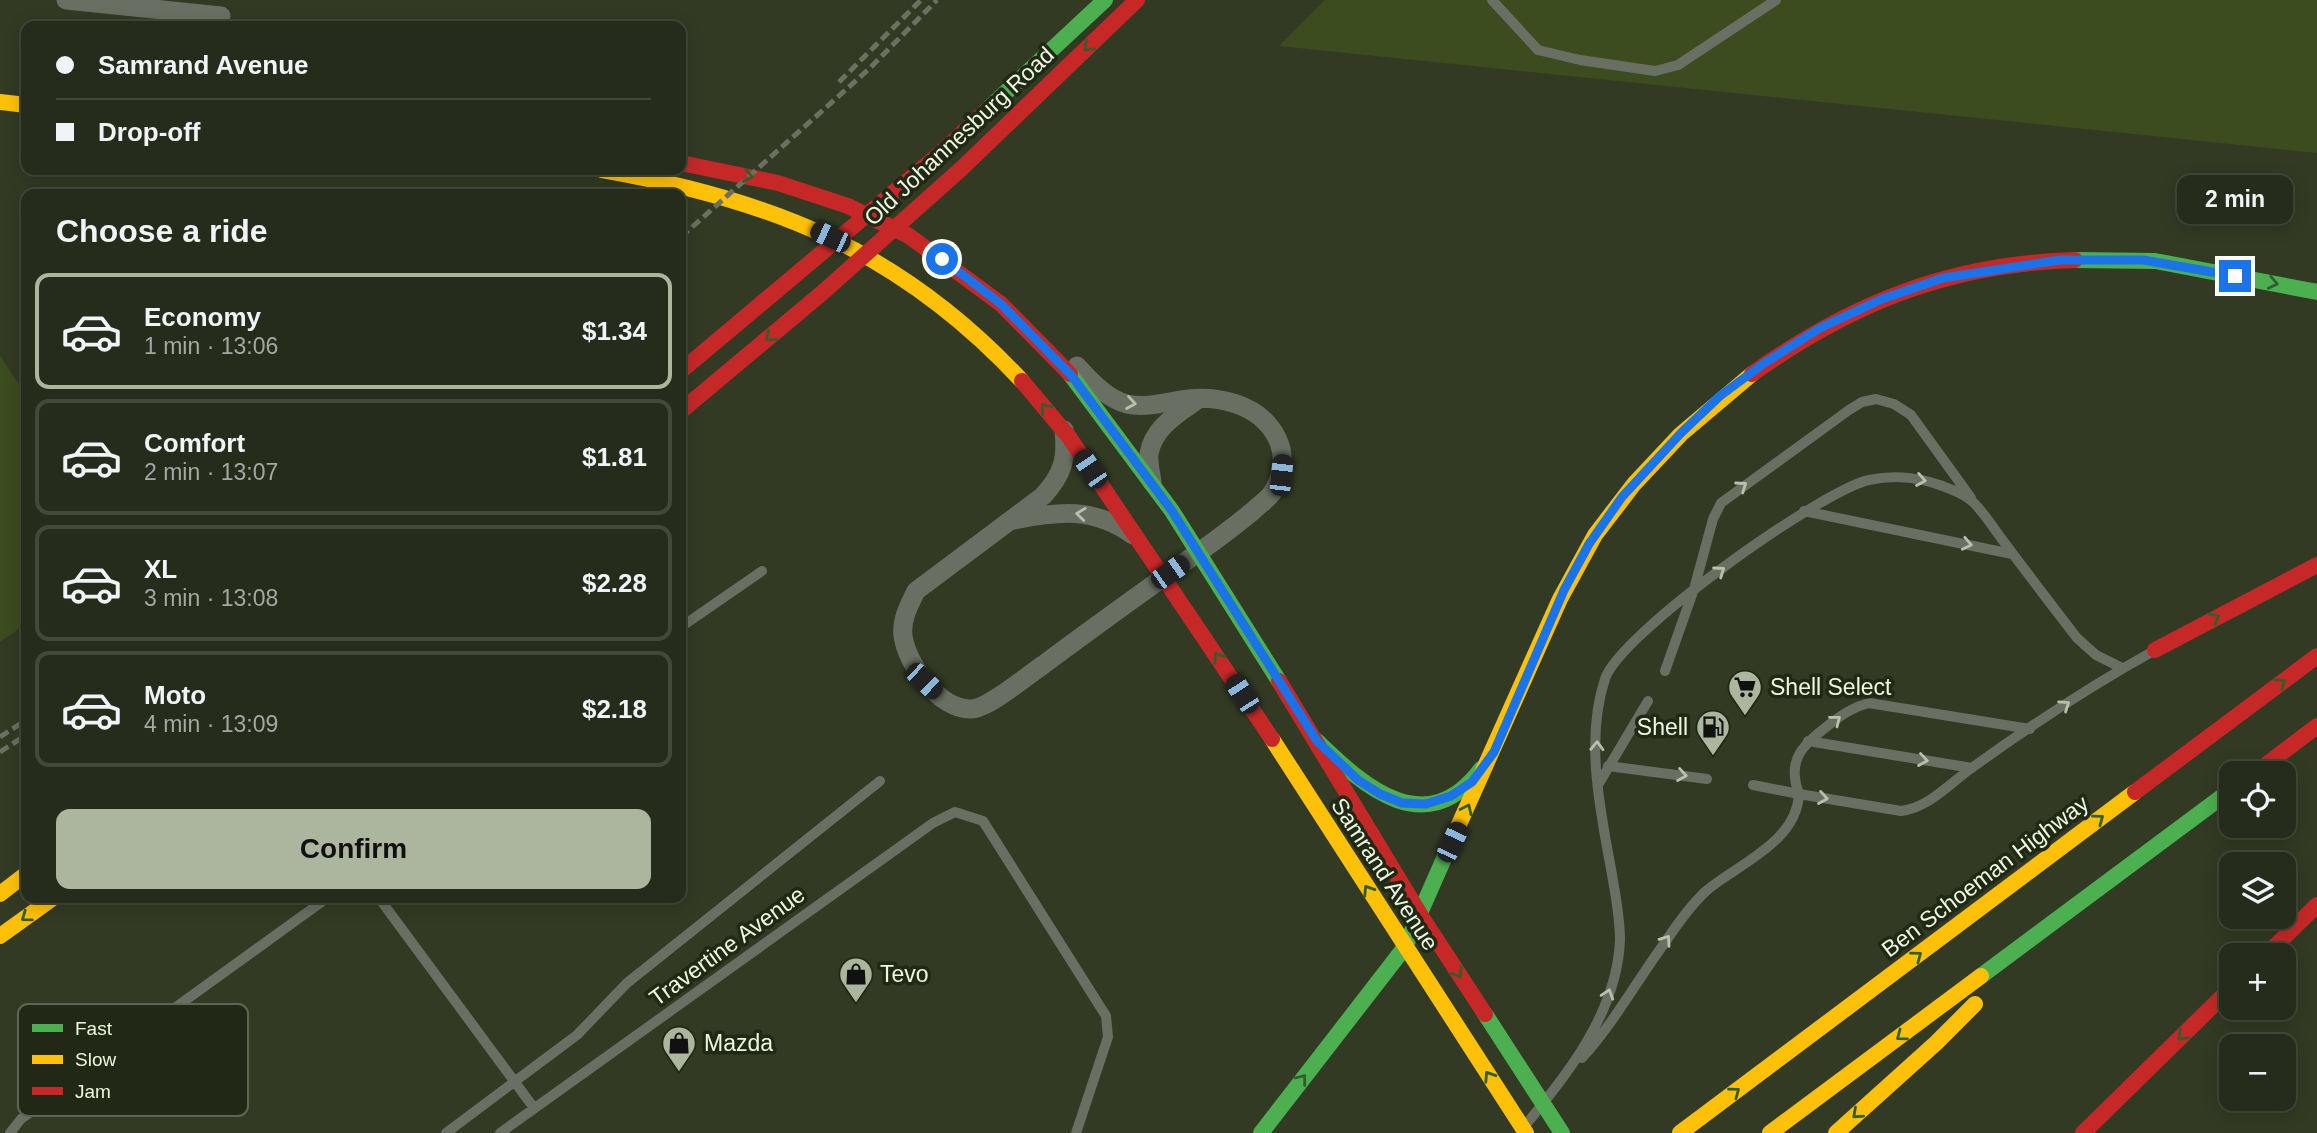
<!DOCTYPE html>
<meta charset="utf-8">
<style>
:root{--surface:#262c1b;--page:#2e3424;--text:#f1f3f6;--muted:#a4a7a3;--line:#42483a;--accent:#acb69e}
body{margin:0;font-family:Arial,sans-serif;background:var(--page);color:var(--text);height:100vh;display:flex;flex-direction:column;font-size:26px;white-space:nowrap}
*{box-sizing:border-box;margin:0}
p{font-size:23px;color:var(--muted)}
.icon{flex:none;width:38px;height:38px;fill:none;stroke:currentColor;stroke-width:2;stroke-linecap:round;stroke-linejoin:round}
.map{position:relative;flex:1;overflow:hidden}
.sheet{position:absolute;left:21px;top:189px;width:665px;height:714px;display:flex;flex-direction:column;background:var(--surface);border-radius:14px;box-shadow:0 4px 18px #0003,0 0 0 2px var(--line)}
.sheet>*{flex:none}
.top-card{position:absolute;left:21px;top:21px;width:665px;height:154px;border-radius:14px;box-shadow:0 4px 18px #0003,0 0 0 2px var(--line);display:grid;align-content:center;height:154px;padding:0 35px;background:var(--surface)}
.buttons{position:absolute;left:2219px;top:761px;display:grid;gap:14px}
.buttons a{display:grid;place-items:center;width:77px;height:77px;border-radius:14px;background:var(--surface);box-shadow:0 4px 18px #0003,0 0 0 2px var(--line);font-size:35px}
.end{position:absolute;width:32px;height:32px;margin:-16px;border:9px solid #1a73e8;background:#fff;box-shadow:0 0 0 4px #fff}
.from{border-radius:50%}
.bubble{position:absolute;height:49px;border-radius:14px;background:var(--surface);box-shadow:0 4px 18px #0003,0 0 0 2px var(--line);font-size:23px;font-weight:700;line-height:49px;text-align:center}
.car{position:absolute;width:21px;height:42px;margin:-21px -10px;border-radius:9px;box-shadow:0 0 5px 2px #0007;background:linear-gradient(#222 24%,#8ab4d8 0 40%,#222 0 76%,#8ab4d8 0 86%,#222 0)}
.top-card b{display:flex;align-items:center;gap:24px;height:66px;font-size:26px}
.top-card b+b{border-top:2px solid var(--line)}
.top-card i{width:18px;height:18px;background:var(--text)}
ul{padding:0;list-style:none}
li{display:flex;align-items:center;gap:21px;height:116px;margin:0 14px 10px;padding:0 21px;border:4px solid var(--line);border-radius:14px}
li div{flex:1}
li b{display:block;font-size:26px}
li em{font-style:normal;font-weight:700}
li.on{border-color:var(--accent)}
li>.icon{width:63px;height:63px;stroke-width:1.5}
h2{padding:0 35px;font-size:32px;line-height:84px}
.cta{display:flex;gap:14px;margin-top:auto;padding:14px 35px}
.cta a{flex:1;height:80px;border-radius:14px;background:var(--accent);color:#111;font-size:28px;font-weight:700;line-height:80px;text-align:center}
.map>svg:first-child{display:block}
</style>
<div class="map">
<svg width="2317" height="1133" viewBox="0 0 2317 1133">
<rect width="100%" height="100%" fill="#323a24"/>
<path fill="#3c4c1e" d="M1325,0H2317V153L1279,46Z
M0,355L26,395V624L0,642Z"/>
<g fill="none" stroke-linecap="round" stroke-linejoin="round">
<path stroke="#696f62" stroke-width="10" d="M1492,0L1538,50L1580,60L1655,71L1678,65L1776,0
M1804,511L2012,554
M681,627L762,571
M1665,671L1694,589L1713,519L1721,503L1849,410L1862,402L1876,399L1894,404L1911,415L1971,498
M1808,741L1972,768
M1608,766L1707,779
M1598,785L1648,701
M1753,785L1799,794C1786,759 1803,745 1830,724C1843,714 1853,707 1869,703L2030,729
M379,898L534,1108
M1582,1058C1614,1023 1638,979 1666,941C1678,923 1690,906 1706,891C1738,864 1797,842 1799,794L1901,811C1929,808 1950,783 1973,767C2030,726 2089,687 2150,653
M1524,1127C1568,1073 1617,1013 1620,940C1620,916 1615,892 1611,869C1600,809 1585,739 1605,679C1619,634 1822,490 1869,480C1896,474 1925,478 1950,489C1958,492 1968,497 1974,503C1986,515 1996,532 2007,546C2030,577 2054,608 2077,638L2096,655L2122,668
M10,1133L21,1119L327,898
M446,1133L577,1035L627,983L880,781
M500,1133L933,823L955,812L983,821L1106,1016L1108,1037L1076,1133"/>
<path stroke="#696f62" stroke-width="19" d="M66,0L221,16
M1064,430C1067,459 1063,474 1043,496L916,591C909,605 901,620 903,636C907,665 940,710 971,709C988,709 1028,675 1043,665C1091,629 1140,594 1189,559C1211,544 1232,528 1253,511C1259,505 1267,500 1272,493C1283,476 1286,456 1277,438C1260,403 1215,394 1180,400C1163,403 1144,408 1127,404C1107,399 1091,381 1077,366
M1152,482C1151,474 1148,463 1149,454C1153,428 1177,414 1197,400
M1014,520C1060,511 1093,507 1133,535"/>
<path stroke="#4caf50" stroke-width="16" d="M989,108L1105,0
M2075,260L2155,261L2317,292
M1070,374L1172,511L1279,681
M1317,741C1364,787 1426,842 1481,769
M1981,976L2231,790
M1485,1014L1562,1133
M1261,1133L1405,947L1457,829"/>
<path stroke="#ffc107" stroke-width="16" d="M0,102L26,105
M602,170C773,200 901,251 1022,381
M1272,739L1526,1133
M1457,829L1560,599L1595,535L1634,484L1681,434L1752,374
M0,894L26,874
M0,936L53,898
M1680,1133L2135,792
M1770,1133L1981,976
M1836,1133L1936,1043L1975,1004"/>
<path stroke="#c62828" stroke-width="16" d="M681,163L778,183L848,206L909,236L1001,304L1070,374
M681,371L944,150L989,108
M1752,374C1853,302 1950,264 2075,260
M1022,381L1069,437L1272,739
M681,411L822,293L961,169L1137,0
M2155,650L2317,565
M1279,681L1421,916L1485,1014
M2254,774L2317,726
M2135,792L2317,656
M2265,956L2317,905
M2083,1133L2231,988"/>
<path stroke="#6a7062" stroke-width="5" stroke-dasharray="10 5" stroke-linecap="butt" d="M839,82L921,0
M681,237L869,69L937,0
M0,737L26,720
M0,752L26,735"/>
</g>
<defs><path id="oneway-chevron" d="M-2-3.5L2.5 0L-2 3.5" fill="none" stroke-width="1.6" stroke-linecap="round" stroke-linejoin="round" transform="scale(1.75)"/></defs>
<g stroke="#325e2d">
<use href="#oneway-chevron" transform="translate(1088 47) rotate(136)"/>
<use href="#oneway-chevron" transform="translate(748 176) rotate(12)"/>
<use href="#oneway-chevron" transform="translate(2273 283) rotate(12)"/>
<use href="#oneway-chevron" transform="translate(770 337) rotate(140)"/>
<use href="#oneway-chevron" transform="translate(1045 408) rotate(-130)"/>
<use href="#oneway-chevron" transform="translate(2215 618) rotate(-28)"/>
<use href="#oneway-chevron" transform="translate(1218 657) rotate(-123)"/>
<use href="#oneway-chevron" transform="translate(2281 683) rotate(-37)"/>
<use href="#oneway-chevron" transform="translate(1467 809) rotate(-65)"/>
<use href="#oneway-chevron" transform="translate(2099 819) rotate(-37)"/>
<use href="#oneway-chevron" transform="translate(1368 890) rotate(-123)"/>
<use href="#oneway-chevron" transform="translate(26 917) rotate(144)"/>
<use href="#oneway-chevron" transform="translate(1917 956) rotate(-37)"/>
<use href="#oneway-chevron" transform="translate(1458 973) rotate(57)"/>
<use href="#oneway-chevron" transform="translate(1901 1036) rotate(143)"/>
<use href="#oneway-chevron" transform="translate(2182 1036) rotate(136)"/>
<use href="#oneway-chevron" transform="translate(1489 1076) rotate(-123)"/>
<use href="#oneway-chevron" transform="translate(1302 1079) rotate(-52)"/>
<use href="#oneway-chevron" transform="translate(1735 1092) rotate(-37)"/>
<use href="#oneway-chevron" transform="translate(1857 1114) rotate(138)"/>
</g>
<g stroke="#b8c1ad">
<use href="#oneway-chevron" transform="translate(1131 403) rotate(9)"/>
<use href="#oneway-chevron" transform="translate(1921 480) rotate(10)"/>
<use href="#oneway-chevron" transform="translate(1742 486) rotate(-35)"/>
<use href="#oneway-chevron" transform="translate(1081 514) rotate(-173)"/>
<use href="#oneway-chevron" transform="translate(1967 544) rotate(12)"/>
<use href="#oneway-chevron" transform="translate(1720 571) rotate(-35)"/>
<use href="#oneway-chevron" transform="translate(2065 705) rotate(-34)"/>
<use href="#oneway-chevron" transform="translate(1836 720) rotate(-38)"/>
<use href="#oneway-chevron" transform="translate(1597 746) rotate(-88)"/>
<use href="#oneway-chevron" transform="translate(1923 760) rotate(9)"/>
<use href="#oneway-chevron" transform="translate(1682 775) rotate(9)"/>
<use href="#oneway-chevron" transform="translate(1823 798) rotate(10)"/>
<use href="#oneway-chevron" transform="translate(1666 940) rotate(-55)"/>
<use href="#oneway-chevron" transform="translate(1608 994) rotate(-72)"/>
</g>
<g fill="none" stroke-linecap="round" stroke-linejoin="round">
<path stroke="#1a73e8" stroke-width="9" d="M942,259L1001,304L1071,375L1172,511L1317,741L1358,780L1380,794L1402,803L1426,804L1451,796L1472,782L1494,752L1564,590L1589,544L1622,497L1681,433L1720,396L1763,364L1820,328L1882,299L1943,278L2060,260H2143L2235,276"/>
</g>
<defs>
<g id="supermarket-pin" transform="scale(1.75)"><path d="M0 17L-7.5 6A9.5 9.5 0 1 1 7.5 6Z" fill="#acb69e" stroke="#212816"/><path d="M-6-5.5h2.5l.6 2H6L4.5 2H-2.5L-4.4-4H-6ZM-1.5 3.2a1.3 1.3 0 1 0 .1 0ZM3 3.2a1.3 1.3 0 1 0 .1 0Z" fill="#111"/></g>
<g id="fuel-pin" transform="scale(1.75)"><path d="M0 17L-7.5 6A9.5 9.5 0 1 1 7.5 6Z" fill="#acb69e" stroke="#212816"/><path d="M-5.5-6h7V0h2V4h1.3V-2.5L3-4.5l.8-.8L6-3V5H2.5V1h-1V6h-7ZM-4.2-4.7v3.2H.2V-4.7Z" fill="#111"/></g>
<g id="shop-pin" transform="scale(1.75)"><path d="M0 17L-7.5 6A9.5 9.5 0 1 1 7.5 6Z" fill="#acb69e" stroke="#212816"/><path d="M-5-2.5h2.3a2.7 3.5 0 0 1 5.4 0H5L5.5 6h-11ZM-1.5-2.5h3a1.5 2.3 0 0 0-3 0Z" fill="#111"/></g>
</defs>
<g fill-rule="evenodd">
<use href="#supermarket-pin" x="1745" y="687"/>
<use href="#fuel-pin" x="1713" y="727"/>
<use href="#shop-pin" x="856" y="974"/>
<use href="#shop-pin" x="679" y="1043"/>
</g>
<g text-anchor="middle" stroke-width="7" stroke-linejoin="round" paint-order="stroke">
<g font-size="23" fill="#edf8df" stroke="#212816">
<text transform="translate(959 136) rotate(-43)" y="8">Old Johannesburg Road</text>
<text transform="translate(1385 874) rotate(57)" y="8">Samrand Avenue</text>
<text transform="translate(1985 876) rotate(-37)" y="8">Ben Schoeman Highway</text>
<text transform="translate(727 946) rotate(-36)" y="8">Travertine Avenue</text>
</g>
<g font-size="23" fill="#edf8df" stroke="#212816" text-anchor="start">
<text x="1770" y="695">Shell Select</text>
<text x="1688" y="735" text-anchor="end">Shell</text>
<text x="880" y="982">Tevo</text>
<text x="704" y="1051">Mazda</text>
</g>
</g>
<rect x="18" y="1004" width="230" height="112" rx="10" fill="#212816" stroke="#5e6652" stroke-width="2"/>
<rect x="32" y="1024" width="31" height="8" fill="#4caf50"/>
<rect x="32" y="1055" width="31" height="9" fill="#ffc107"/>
<rect x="32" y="1087" width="31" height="8" fill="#c62828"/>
<g font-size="19" fill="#edf8df">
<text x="75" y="1035">Fast</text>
<text x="75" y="1066">Slow</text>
<text x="75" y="1098">Jam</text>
</g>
</svg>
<div class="buttons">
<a><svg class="icon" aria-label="locate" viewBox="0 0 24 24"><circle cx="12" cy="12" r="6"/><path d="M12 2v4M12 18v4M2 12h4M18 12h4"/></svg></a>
<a><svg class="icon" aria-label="layers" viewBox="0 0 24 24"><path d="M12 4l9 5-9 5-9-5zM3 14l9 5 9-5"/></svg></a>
<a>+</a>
<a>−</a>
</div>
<i class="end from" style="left:942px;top:259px"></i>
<i class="end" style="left:2235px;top:276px"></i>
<div class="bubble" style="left:2177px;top:175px;width:116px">2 min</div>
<i class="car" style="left:830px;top:237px;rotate:295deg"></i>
<i class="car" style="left:1090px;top:469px;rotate:326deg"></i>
<i class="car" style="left:1281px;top:475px;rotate:6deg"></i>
<i class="car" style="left:1170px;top:572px;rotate:55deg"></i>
<i class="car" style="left:924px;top:681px;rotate:134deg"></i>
<i class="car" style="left:1242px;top:694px;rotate:327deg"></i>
<i class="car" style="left:1452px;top:842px;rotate:25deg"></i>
<div class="top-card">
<b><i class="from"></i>Samrand Avenue</b>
<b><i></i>Drop-off</b>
</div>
<section class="sheet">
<h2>Choose a ride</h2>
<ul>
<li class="on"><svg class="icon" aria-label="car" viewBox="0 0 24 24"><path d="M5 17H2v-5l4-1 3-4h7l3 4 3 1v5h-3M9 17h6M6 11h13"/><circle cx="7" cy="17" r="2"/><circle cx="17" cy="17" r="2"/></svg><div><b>Economy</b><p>1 min · 13:06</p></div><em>$1.34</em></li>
<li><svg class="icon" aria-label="car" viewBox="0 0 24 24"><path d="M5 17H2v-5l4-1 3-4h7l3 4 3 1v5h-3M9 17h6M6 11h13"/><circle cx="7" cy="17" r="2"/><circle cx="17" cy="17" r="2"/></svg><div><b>Comfort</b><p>2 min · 13:07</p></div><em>$1.81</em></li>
<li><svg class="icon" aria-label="car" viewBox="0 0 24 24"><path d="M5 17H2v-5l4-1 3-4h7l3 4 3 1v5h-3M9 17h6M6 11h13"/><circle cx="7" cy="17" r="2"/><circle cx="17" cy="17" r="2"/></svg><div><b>XL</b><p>3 min · 13:08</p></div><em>$2.28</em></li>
<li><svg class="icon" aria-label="car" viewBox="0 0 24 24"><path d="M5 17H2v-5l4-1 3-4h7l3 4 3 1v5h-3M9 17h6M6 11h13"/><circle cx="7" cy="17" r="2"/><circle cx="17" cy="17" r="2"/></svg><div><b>Moto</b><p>4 min · 13:09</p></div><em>$2.18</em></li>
</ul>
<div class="cta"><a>Confirm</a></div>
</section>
</div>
